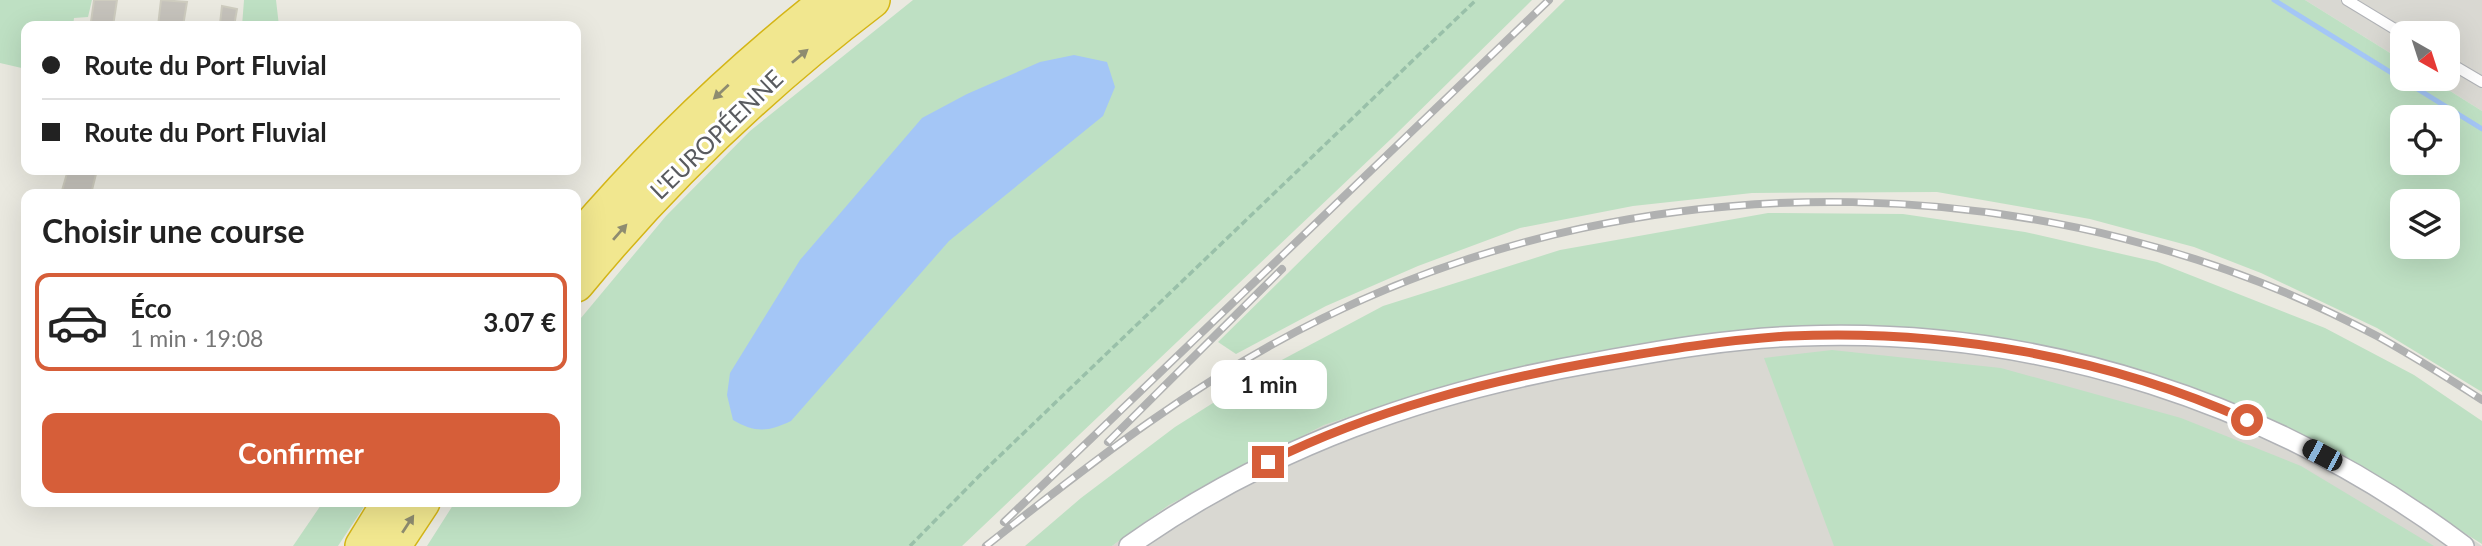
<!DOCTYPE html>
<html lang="fr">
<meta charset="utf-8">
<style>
:root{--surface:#fff;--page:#f6f6f6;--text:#222;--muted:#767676;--line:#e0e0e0;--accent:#d65e39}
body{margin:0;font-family:Lato,sans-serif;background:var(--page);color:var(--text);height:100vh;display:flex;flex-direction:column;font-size:26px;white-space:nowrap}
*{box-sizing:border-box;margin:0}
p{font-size:23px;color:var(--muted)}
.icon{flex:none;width:38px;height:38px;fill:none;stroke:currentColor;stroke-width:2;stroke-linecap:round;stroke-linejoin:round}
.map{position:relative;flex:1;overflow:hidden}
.side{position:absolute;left:21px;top:189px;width:560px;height:318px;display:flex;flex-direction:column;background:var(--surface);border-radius:14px;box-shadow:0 7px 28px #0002}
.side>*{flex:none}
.hud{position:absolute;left:21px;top:21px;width:560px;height:154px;border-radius:14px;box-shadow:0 7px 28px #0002;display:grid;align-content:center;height:154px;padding:0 21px;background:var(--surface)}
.needle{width:46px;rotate:141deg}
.controls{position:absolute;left:2390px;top:21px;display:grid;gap:14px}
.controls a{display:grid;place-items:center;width:70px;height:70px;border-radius:14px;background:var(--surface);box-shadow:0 7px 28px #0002;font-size:35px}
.end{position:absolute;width:32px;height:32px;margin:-16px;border:9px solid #d65e39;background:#fff;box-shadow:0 0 0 4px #fff}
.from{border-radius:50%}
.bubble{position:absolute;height:49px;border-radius:14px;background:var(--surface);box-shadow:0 7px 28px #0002;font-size:23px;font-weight:700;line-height:49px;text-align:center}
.car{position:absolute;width:21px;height:42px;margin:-21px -10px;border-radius:9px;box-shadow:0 0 5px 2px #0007;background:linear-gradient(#222 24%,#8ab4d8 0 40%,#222 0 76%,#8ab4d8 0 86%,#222 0)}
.hud b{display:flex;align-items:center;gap:24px;height:66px;font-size:26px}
.hud b+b{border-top:2px solid var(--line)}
.hud i{width:18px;height:18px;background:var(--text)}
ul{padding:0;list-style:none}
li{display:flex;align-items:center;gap:21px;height:98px;margin:0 14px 10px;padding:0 7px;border:4px solid transparent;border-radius:14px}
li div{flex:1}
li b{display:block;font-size:26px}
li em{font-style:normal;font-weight:700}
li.current{border-color:var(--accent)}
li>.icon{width:63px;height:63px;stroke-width:1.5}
h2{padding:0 21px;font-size:32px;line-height:84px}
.cta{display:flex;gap:14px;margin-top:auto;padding:14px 21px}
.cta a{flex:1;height:80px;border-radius:14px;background:var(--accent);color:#fff;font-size:28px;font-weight:700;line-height:80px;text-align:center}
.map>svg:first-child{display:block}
</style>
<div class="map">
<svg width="2482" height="546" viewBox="0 0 2482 546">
<rect width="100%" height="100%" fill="#eae9e0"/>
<path fill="#d9d8d2" d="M2305,0H2482V111L2431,79H2448V33H2403V61Z
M1847,325L1979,335L2092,357L2202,391L2325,446L2402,491L2482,546H1112L1169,505L1324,425L1454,383L1663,342Z"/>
<path fill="#bee0c3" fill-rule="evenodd" d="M0,0H92L88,17L74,18L73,26H26V69L0,63Z
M244,0H276L279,26H242Z
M913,0H1532L1392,138L962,546H427L455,502H576V324L666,216L750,131Z
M1565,0H2305L2403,61V79H2431L2482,111V392L2377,328L2261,273L2194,247L2090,219L1937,192L1752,193L1633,206L1520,228L1418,266L1326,306L1236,354L1218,342ZM2403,117H2448V163H2403ZM2403,201H2448V247H2403Z
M1768,213L1903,214L2025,232L2157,262L2325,328L2414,375L2482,421V544L2325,446L2202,391L2092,357L1979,335L1846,325L1663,342L1454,383L1324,425L1169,505L1112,546H1025L1081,498L1175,427L1278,362L1383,306L1560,250Z
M1832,350L2001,368L2181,418L2301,466L2434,546H1834L1764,358Z
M323,502H367L338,546H293Z"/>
<path fill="#a4c6f6" d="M1074,55L1107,62L1115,87L1103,116L949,241L791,421C768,432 755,433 733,420L727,395L730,373L800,260L922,118L967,94L1040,62Z"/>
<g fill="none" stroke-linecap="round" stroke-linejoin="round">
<path stroke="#a4c6f6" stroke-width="5" d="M2274,0L2482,129"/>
</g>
<path fill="#c6c3bc" stroke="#ceccbf" stroke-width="2" d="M94,0H117L113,26H76L77,22H91Z
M161,0L187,2L183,26H158Z
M222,6L237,9L234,26L220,24Z
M68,170H97L91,194H61Z"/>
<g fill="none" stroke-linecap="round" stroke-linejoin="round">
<g stroke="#b0b2b6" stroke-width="12">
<path id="lane" d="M2347,0L2403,34
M2448,62L2482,82"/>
</g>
<g stroke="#b0b2b6" stroke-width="22">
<path id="street" d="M1129,546C1270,446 1428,391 1597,362C1665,350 1733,338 1802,336C2040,327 2274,403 2464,546"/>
</g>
<g stroke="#d4b516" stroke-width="38">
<path id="highway" d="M576,243C652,154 737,72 829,0
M576,284C663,178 763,83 872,0
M363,546L390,502
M393,546L422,502"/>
</g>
<path stroke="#99c0a9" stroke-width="3.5" stroke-dasharray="7 3.5" stroke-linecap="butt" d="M910,546L985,470L1476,0"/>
<use href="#lane" stroke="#fff" stroke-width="10"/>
<use href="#street" stroke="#fff" stroke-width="19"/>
<use href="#highway" stroke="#f1e78f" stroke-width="35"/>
<g stroke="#b0b1b1" stroke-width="8">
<path id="rail" d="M1108,442L1282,269
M1004,522L1549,0
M986,546C1093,461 1200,378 1323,318C1652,156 2055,165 2377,336C2413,356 2448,378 2482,400"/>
</g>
<use href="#rail" stroke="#fff" stroke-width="5" stroke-dasharray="16" stroke-linecap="butt"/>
</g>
<defs><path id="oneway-solid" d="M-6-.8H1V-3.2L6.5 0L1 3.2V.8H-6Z" transform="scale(1.75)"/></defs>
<g fill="#8e8c70">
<use href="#oneway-solid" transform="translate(800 56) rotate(-40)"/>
<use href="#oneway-solid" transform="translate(721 92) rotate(137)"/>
<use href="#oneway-solid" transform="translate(620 232) rotate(-49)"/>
<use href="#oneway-solid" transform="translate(408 524) rotate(-57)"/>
</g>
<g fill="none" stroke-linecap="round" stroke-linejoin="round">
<path stroke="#d65e39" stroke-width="9" d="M1268,462C1373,410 1486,381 1600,361C1663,350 1725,340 1789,336C1944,329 2105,356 2247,420"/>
</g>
<g text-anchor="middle" stroke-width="6" stroke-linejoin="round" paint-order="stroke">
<g font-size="24" fill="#595b5f" stroke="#fff">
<text transform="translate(717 135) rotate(-44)" y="8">L'EUROPÉENNE</text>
</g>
</g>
</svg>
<div class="controls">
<a><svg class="needle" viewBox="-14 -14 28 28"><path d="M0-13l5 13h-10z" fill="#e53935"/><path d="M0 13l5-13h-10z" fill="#767676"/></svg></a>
<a><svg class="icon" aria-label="locate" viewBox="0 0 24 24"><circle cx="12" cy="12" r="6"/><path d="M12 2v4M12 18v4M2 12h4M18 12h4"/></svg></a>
<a><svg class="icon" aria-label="layers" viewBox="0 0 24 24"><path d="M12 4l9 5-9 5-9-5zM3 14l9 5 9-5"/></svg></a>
</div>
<i class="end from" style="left:2247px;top:420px"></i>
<i class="end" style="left:1268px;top:462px"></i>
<div class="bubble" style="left:1211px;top:360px;width:116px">1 min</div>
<i class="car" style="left:2322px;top:455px;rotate:298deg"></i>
<div class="hud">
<b><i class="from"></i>Route du Port Fluvial</b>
<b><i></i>Route du Port Fluvial</b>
</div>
<section class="side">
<h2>Choisir une course</h2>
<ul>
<li class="current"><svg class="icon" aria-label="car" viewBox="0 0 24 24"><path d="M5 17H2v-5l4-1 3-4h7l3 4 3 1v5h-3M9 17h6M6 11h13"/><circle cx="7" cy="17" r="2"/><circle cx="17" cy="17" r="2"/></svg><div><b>Éco</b><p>1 min · 19:08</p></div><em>3.07 €</em></li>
</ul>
<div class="cta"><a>Confirmer</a></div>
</section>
</div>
